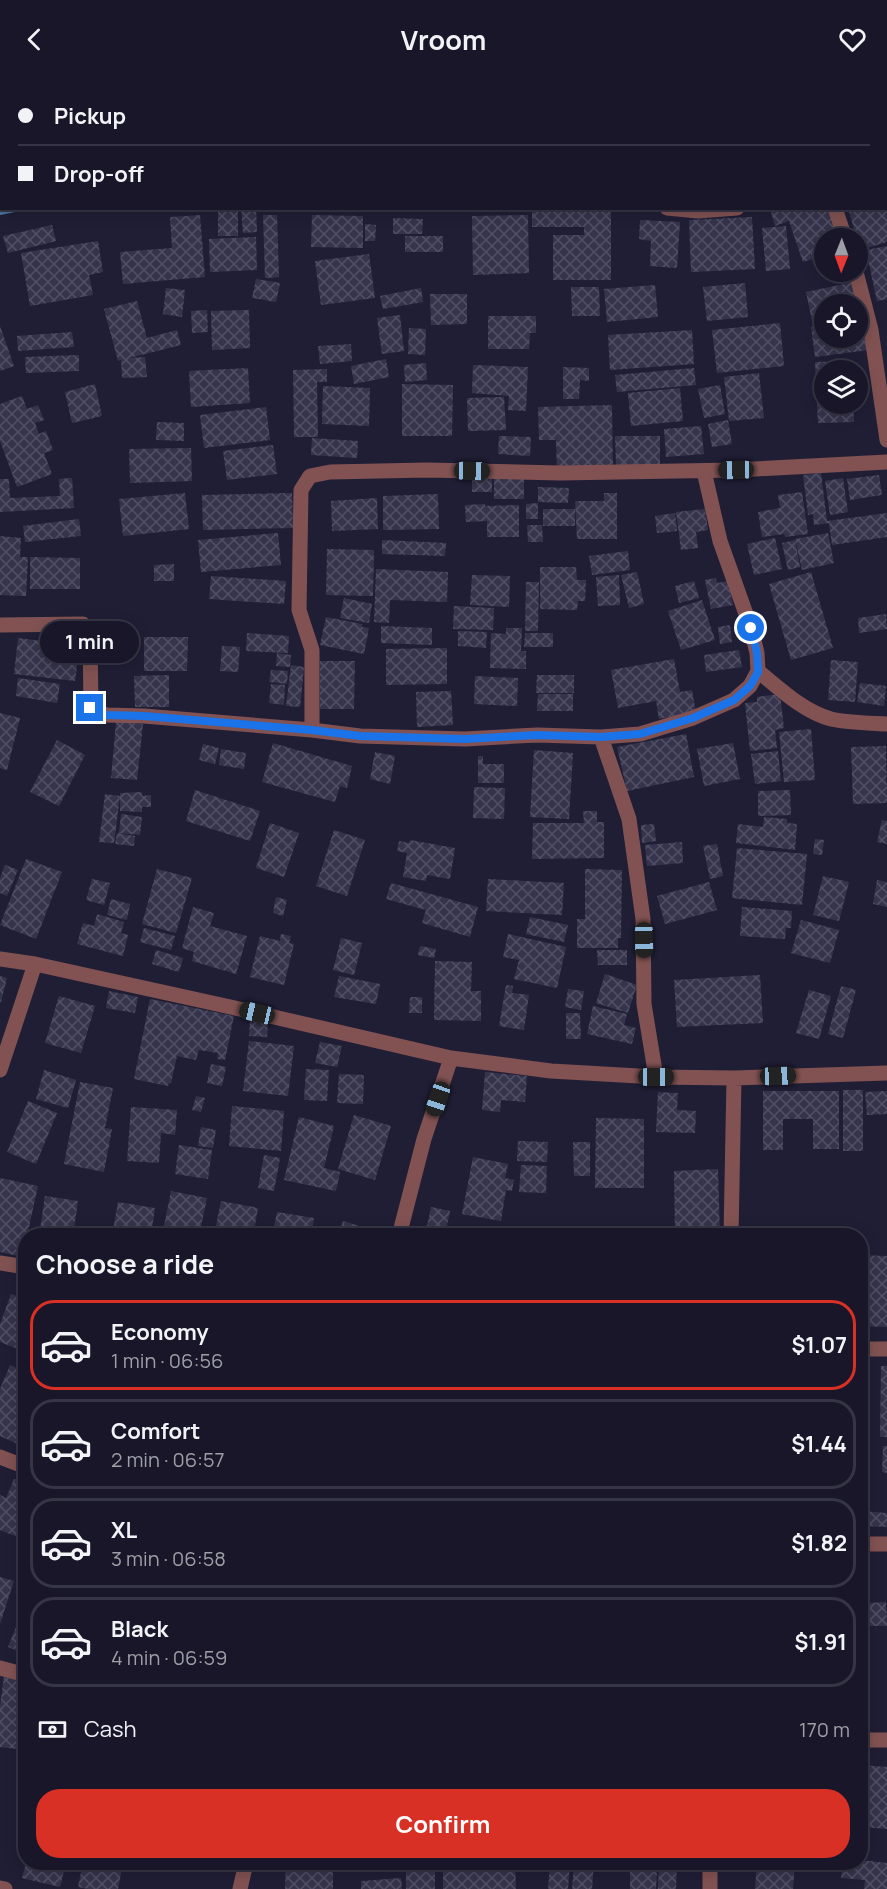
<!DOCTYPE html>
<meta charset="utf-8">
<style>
:root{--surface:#181628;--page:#252334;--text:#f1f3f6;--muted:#9f9fa8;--line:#363545;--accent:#d93025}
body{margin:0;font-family:Manrope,sans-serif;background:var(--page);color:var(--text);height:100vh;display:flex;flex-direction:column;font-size:22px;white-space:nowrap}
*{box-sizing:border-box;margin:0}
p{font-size:20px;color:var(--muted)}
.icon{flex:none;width:33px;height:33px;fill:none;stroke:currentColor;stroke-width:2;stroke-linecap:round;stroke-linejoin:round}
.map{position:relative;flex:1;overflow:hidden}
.details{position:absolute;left:18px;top:1150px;width:850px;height:642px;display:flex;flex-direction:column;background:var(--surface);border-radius:24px;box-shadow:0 3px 15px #0003,0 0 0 2px var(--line)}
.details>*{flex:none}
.guide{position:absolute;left:0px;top:0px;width:888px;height:132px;box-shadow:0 3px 15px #0003,0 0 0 2px var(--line);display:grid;align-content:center;height:132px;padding:0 18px;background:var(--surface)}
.needle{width:39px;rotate:181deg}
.buttons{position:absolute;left:814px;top:150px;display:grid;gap:12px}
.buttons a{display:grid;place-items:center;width:54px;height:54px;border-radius:50%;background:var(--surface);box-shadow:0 3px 15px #0003,0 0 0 2px var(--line);font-size:30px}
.end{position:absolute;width:27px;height:27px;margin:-14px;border:8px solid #1a73e8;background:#fff;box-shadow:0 0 0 3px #fff}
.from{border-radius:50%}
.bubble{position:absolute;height:42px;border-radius:21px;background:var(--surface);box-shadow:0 3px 15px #0003,0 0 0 2px var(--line);font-size:20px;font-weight:700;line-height:42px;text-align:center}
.car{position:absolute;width:18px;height:36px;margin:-18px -9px;border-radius:8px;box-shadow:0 0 4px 2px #0007;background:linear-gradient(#222 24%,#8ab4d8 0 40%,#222 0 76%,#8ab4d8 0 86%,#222 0)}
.guide b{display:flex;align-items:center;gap:21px;height:57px;font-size:22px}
.guide b+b{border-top:2px solid var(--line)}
.guide i{width:15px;height:15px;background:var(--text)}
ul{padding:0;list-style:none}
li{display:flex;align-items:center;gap:18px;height:90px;margin:0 12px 9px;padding:0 6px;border:3px solid var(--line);border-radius:24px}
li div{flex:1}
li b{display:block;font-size:22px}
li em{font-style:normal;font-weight:700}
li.on{border-color:var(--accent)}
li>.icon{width:54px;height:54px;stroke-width:1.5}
h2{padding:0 18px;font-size:27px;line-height:72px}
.pay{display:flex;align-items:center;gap:15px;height:66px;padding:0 18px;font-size:22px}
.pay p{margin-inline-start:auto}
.primary-button{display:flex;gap:12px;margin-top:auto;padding:12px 18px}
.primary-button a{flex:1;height:69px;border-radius:24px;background:var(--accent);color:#fff;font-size:24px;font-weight:700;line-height:69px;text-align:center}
header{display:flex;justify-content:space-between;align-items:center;height:78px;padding:0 18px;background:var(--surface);font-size:27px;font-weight:700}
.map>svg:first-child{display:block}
</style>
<header><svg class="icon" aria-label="back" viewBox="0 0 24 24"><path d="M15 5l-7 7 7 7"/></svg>Vroom<svg class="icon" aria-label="heart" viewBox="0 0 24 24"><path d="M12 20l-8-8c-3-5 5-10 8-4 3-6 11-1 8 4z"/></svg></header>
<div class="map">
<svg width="887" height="1811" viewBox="0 0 887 1811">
<defs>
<pattern id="building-cross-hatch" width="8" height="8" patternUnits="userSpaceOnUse" patternTransform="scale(1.5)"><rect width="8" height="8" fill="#35344c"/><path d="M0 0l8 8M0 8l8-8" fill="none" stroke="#515066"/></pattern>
</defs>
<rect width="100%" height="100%" fill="#201e35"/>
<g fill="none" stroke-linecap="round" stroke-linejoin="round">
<path stroke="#45759e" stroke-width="8" d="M861,2L865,0
M0,133L14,130"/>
</g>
<path fill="url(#building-cross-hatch)" d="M218,130H238V158H218Z
M241,130H256L257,154L243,155Z
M532,130H611V202H553V157H584V149H532Z
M780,130H832L842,160H825V177L803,184L789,143L775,148L771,134Z
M848,130H887V164L860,172Z
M200,137L205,199L123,206L120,174L172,170L170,139Z
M263,137H277L279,199L265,200Z
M312,137L363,138V170L311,169Z
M528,137L529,195L473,197L472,138Z
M752,139L755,191L691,194L689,142Z
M393,140L423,141L422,156H393Z
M640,142L680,144L677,190L650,188L651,163L639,161Z
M365,146L376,147L375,163H365Z
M52,147L56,163L8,175L3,158Z
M786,148L790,191L766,193L762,150Z
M405,158H443V174H405Z
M256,159L257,192L210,194L209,161Z
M98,163L103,194L89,197L93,217L30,228L21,175Z
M887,168V221L877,223L866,172Z
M369,176L375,220L321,227L315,183Z
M256,201L280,205L276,224L252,220Z
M854,204L859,226H825V245L813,248L806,214Z
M745,205L748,239L707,243L703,209Z
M655,207L658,239L607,244L604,211Z
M571,209H599L600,238H572Z
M166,210L185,212L182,239L163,236Z
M421,210L423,224L383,231L380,218Z
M430,216H467V246L431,247Z
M137,223L147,260L177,252L181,267L129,280L145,279L147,299L122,300L121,282L118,283L104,231Z
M207,232L208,254L192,255L191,233Z
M249,232L250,270L212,272L211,233Z
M400,237L404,273L382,276L377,240Z
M488,238H536V255H530L529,271H488Z
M865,242L869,272L815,279L811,249L825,247V260H858V243Z
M780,245L784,288L717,295L712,252Z
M0,248L14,288L0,293Z
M409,250L426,251L425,277L408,276Z
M692,252L694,286L610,292L608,257Z
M72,254L74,269L18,273L17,258Z
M351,266L352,283L320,286L318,268Z
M79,277V293L26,295L25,279Z
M386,281L389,299L354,306L351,288Z
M851,283L852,292H825V326H853L854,344L818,345L815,284Z
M426,285L427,302L405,304L404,287Z
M473,287L528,289L526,333L508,332L509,318L472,315Z
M563,289L589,290V303L580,302L579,321H563Z
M248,290L250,325L191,329L189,293Z
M694,290L696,307L617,314L615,297Z
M327,291V304H317L318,359H294L293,292Z
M759,295L764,340L729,343L724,299Z
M95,306L102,338L72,345L65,314Z
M402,306L453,307L452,358H402Z
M720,307L725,336L704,340L698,311Z
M323,308L370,310L369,348L322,346Z
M680,310L683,343L631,348L628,315Z
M22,318L27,331L38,327L44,342L35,345L39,356L46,353L53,372L44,375L52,396L17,409L0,363V326Z
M504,319L506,352L468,353L467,320Z
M612,327L613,394L557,395L556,362H539L538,329Z
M266,329L270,362L204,370L200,337Z
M728,342L732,366L712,369L708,346Z
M157,344L184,345V363L156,362Z
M701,348L704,376L666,379L664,351Z
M499,358L531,359L530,378L498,376Z
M615,358H660V387H616Z
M312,360L358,363L357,380L311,377Z
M273,367L277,396L227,402L223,373Z
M191,370L192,403L130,405L129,371Z
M821,395L827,443L887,435V459L832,467L829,445L814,447L813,436L808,437L803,397Z
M879,397L882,417L850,422L847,401Z
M72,400L74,430L0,434V401H9L10,420L60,418L59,401Z
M492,400V414H472V401Z
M494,400H524V421H494Z
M843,400L848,434L830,437L825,403Z
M538,409L569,410L568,425L538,424Z
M802,414L808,456L785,459L784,456L762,459L758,434L780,430L778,417Z
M185,415L189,451L123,458L119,421Z
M292,415L293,450L203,452L202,417Z
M604,415H617V461H577L575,423H604Z
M438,416L439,451L383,452V418Z
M377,420L378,451L332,453L331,423Z
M538,425V441H526V426Z
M485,426V428L519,427V459H487V443L466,444L465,427Z
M543,431H575V448H543Z
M705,431L708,452L696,454L698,470L681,472L676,434Z
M675,435L677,453L657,455L655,438Z
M79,441L81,458L25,464L23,448Z
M527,447H542L543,464H528Z
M278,455L281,487L201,494L198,462Z
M828,455L834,485L802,492L795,461Z
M0,458L21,460L20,479H28L26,518L0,517Z
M775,460L782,491L754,497L747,466Z
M382,462L446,465L445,478L382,476Z
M795,462L800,489L788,492L782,465Z
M327,471L374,472L373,518L326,517Z
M628,473L630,492L592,497L589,478Z
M30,479L80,480V511H30Z
M174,486V503H154V487Z
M540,489H576L577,502H586L585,523H578L577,532L540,531Z
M376,491L448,494L447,524L390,522L389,545L374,544Z
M637,494L644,526L629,530L621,497Z
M811,494L833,570L791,582L769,506Z
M472,497L510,498L509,529L470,527Z
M619,497L620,527L598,528L596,499Z
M211,498L286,503L284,526L209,521Z
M716,500L717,505L728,503L733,527L711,531L705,502Z
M694,503L699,520L679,525L675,508Z
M526,504H539L538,553H525Z
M344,520L372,526L369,545L340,540Z
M702,522L715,562L681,572L668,533Z
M454,528L494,530L493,552L453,551Z
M886,536L887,551L859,555L858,540Z
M326,539L362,546V549L369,550L364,576L320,567Z
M730,547L732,564L720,566L718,549Z
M381,548L432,550V567L381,565Z
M506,550H522L521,573H526V591L490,590L491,555L506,556Z
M458,553L487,554L486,570L458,568Z
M247,555L289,558L288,575L246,573Z
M525,555H553V569H524Z
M144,559H188L187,593H144Z
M18,560L80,568L75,603L14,596Z
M222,568L240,569L238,594L220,593Z
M447,570V606L386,607V571Z
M739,572L742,589L706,594L704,577Z
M277,575L291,577L290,589L276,588Z
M674,581L680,614L692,612L696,635L659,641L656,623L618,630L611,592Z
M831,582L858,584L855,624L828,622Z
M320,583H355L354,631H320Z
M291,587L304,589L300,629L286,628Z
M271,592L288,593L287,606L269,604Z
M169,597V629H135L134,598Z
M537,597H574V615H536Z
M475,598L518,600L517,628L474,626Z
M18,600L60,606L57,625L16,618Z
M860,605L886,608L884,628L857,624Z
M271,606L285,607L284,627L269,625Z
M451,613L453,647L417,649L416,614Z
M538,616H573V633H537Z
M780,616L784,650L775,652L777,670L750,673L745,625L757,624V619Z
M0,635L20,640L7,692L0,690Z
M116,644L143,646L137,702L111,700Z
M811,651L815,702L784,704L779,654Z
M686,656L694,699L627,713L617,669Z
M57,662L85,677L59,728L30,714Z
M273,665L352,688L347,710L340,708L335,724L262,704Z
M733,665L740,701L704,708L697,671Z
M203,666L219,670L215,686L199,682Z
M886,668L887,725L853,726L851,669Z
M221,671L246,675L244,691L219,687Z
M534,672L573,675L569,741L530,739Z
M778,673L781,703L755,706L751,676Z
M375,674L395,678L390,706L370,701Z
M478,678H483V686H504V705H478Z
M474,709L505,710L504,741L473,740Z
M195,712L260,733L250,763L186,743Z
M790,712L791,737L758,738V713Z
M142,714V718L151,717V729H142V734L120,733V715Z
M105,716L120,718L114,765L99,764Z
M583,733H597V744H604V780L532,781L533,745H584Z
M121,736L142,739L140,757L119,755Z
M764,739L787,741V745L797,746L795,772L736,765L738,746L763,749Z
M882,742L887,743V766L877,764Z
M270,745L299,755L284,799L256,790Z
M654,746L656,763L642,765L641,747Z
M334,752L365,762L347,818L316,808Z
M117,755L135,758L134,768L115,766Z
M815,761L824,762L822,777L813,776Z
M410,762L455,770L450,801L427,797L426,803L403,799L407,775L397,773L399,763L409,765Z
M682,764L683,785L647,788L645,767Z
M717,766L723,798L710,801L703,768Z
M737,770L807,776L802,827L732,820Z
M26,781L62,794L36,861L0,847Z
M5,787L18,792L7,818L0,815V800Z
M157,791L192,800L176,855L142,846Z
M585,791L622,792L621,860H618V870H577V841H585Z
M823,798L849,804L839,843L813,837Z
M92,801L110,805L104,827L86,822Z
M488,801L564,805L562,837L486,833Z
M877,802L887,804V829L873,826Z
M709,804L717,832L665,846L657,818Z
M391,805L478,829L470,859L422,845L426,832L386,821Z
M276,819L287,822L283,838L273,835Z
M111,821L130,826L127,842L107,837Z
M193,829L214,835L210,848L247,858L236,896L192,883L194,874L182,870Z
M742,829L792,833L791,850H786L785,861L740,858Z
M97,836L124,844L121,855L128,857L123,878L77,866L83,845L94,848Z
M530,839L568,847L564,864L526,856Z
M801,842L839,852L830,885L791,875Z
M144,850L175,858L171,872L140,864Z
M281,856L291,858L289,865L294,866L284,907L250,899L260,858L280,863Z
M508,856L566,869L557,910L514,901L519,882L503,879Z
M341,860L362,865L354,897L333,892Z
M420,868L436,871L434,880L418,877Z
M156,872L183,880L179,894L152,886Z
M597,872H627V887H598Z
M435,883L472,884L471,913H481V943L434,942Z
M605,896L637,907L628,935L596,925Z
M760,897L763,945L677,949L674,902Z
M0,898L7,900L1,924H0Z
M339,898L380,906L376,926L334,919Z
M506,907L513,908L512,915L529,917L524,952L499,948Z
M841,908L856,912L843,960L828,956Z
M568,911L584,913L581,932L565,929Z
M809,912L831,918L819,961L796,955Z
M109,913L138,919L135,935L106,930Z
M59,918L95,928L81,975L45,965Z
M410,919H422V935H409Z
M150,921L234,938L225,982L217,981L218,975L199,972L196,982L177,978L171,1005H169L168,1008L134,1001Z
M593,928L627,936L624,947L636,950L632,966L587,956Z
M566,935H580L581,961H566Z
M250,943L268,944L267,959L249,958Z
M249,963L294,968L288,1018L243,1013Z
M320,964L342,968L337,989L315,985Z
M211,986L226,989L222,1008L207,1005Z
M306,991L329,992L327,1023L304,1022Z
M44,992L76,1002L68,1030L36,1021Z
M485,994L527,998L525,1024L501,1022L500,1034L482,1032Z
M339,996L364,997L363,1026L337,1025Z
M80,1004L113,1010L105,1050L112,1051L104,1094L64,1086Z
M843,1012H863V1073H843Z
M763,1013H839V1071H813V1041H783V1072H763Z
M887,1013V1036L867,1037L865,1014Z
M658,1014L678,1015L677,1032L696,1033L695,1055L656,1054Z
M196,1018L205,1020L201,1034L192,1032Z
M28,1023L57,1035L36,1086L7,1074Z
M232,1028L284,1033L281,1073L229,1068Z
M131,1029L177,1032L175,1057L161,1055L159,1085L127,1083Z
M354,1037L391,1048L375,1102L338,1091Z
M299,1039L334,1048L324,1090L340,1094L336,1113L284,1102Z
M596,1040L644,1041V1110H595Z
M201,1049L216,1052L213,1070L198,1068Z
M518,1063L548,1064L547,1084L517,1083Z
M573,1064H590V1098H574Z
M179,1067L212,1072L208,1101L175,1096Z
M264,1077L280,1080L274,1113L258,1110Z
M473,1079L508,1086L505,1100L514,1102L512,1113L506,1112L501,1143L462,1136Z
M521,1087L547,1088L546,1115L519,1114Z
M718,1091L720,1158H675L674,1093Z
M0,1100L38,1108L27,1158H26L23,1179L0,1174Z
M171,1113L207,1120L199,1158H162Z
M45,1118L78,1123L73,1158H39Z
M221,1123L258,1130L253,1158H214Z
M118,1124L155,1130L151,1158H112Z
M431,1129L450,1133L445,1157L426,1153Z
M277,1134L314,1140L311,1158H272Z
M343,1143L379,1154L378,1158H338Z
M861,1177L887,1178V1249L861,1248Z
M11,1216L26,1221V1266L23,1273L0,1264V1246Z
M10,1287L26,1294V1361L22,1368L0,1358V1311Z
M881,1288H887V1359H880Z
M883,1368H887V1395L882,1394Z
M14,1401L26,1406V1448L20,1460L0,1452V1417L6,1420Z
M861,1433L887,1435V1449L861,1448Z
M0,1499L14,1503L0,1546Z
M886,1524L887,1548H867L866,1525Z
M25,1526H26V1576L8,1569Z
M4,1598L26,1601V1672L0,1669V1628Z
M861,1687L887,1689V1751L861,1749Z
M861,1782L887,1785V1811H864L865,1802L841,1800L843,1785H861Z
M26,1785H66L60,1809L22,1800Z
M83,1785H123L118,1811H88L78,1809Z
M286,1785H333V1811H285Z
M443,1785H515L516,1811H443Z
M550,1785H570L568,1811H548Z
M574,1785H594L592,1811H572Z
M631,1785H657L656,1790L631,1789Z
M659,1785H677L676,1811H658Z
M757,1785H795L793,1811H755Z
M406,1788H435V1811H406Z
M630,1792L657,1793L656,1811H630Z
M401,1800L402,1811H361V1803Z"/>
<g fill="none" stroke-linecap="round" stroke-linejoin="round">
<path stroke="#825252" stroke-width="15" d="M886,94H887
M667,130L698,133L737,130
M835,130L845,160
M856,194L871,252L887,362
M0,547L83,546L88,551L90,556L91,630L96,635L107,637L144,638L312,652L360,658L465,661L537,657L601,659L640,656L693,640L734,622L750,608L758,593L757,575L751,550L720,463L704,393
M758,593C780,611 804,634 831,641C849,645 869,645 887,646
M312,652V572L299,532L301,412L310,398L330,394L427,392L560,395L736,392L887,384
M601,659L629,741L643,841L644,926L656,999
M0,881L35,886L235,930L451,980L551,993L656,999L734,1000L887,995
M0,992L35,886
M399,1158L424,1061L451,980
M731,1158L734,1000
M0,1185L26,1189
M861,1271H887
M0,1379L26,1389
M861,1466H887
M0,1590L26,1597
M861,1662H887
M0,1810L5,1811
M240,1811L246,1785
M710,1811V1785"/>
</g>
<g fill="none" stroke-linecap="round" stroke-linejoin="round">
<path stroke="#1a73e8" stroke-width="8" d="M90,630L96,635L107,637L144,638L312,652L360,658L465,661L537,657L601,659L640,656L693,640L734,622L750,608L758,594L757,575L751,550"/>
</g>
</svg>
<div class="buttons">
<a><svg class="needle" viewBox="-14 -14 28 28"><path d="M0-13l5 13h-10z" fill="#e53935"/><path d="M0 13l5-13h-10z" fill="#9f9fa8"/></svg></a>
<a><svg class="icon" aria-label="locate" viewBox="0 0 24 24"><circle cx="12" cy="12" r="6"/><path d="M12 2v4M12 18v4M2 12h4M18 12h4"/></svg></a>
<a><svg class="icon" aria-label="layers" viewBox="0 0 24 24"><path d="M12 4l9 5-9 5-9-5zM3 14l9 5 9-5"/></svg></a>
</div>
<i class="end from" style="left:751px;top:550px"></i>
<i class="end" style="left:90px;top:630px"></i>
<div class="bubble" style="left:40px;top:543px;width:99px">1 min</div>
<i class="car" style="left:736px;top:392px;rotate:269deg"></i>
<i class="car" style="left:472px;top:393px;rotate:91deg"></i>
<i class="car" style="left:644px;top:862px;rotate:179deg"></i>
<i class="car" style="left:257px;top:935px;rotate:283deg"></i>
<i class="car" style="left:778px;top:998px;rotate:88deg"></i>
<i class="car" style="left:656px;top:999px;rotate:90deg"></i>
<i class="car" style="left:438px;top:1021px;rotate:199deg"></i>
<div class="guide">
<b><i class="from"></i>Pickup</b>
<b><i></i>Drop-off</b>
</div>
<section class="details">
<h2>Choose a ride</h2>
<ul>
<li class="on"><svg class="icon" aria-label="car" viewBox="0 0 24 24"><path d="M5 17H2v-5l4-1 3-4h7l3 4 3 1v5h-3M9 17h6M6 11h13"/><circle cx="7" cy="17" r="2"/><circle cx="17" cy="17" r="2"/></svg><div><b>Economy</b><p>1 min · 06:56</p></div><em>$1.07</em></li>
<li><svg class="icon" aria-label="car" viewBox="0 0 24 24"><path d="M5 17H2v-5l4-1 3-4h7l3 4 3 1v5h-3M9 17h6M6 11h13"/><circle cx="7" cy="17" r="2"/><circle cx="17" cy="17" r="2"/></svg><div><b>Comfort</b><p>2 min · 06:57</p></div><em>$1.44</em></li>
<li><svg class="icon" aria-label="car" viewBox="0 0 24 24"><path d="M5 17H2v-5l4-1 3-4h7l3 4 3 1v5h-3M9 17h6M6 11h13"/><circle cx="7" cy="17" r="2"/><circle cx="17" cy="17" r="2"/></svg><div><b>XL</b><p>3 min · 06:58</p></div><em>$1.82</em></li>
<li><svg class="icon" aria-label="car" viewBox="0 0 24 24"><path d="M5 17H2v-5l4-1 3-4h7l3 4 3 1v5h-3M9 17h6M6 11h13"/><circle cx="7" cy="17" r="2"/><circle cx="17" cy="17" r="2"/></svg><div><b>Black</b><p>4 min · 06:59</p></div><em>$1.91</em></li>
</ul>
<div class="pay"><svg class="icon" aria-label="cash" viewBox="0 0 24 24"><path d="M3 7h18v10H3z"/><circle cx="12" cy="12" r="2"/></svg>Cash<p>170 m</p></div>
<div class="primary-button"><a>Confirm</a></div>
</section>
</div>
